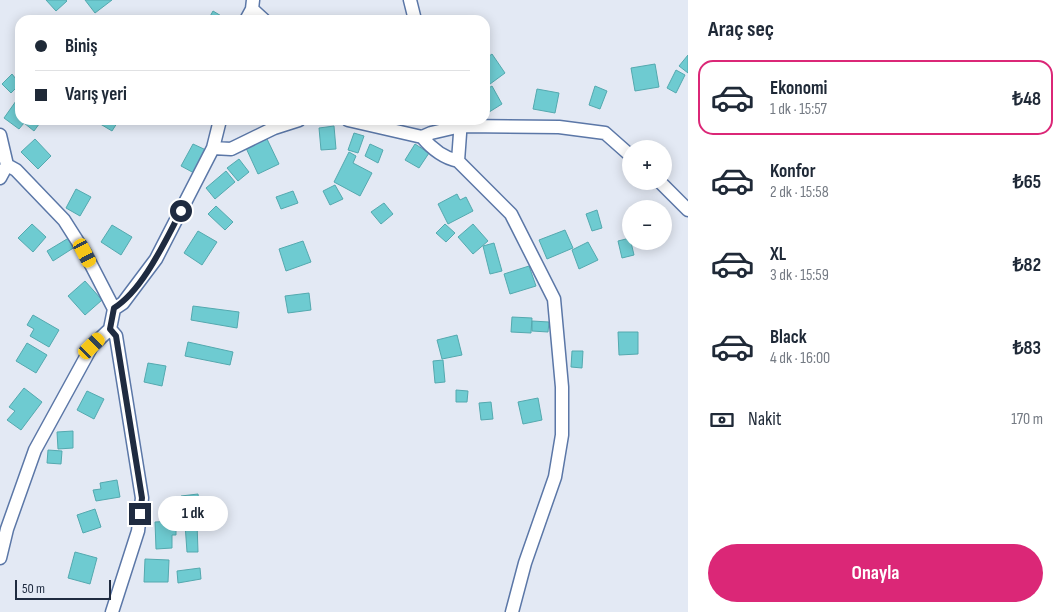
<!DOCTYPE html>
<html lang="tr">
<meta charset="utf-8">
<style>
:root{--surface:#fff;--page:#f6f6f7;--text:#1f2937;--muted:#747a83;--line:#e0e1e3;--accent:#db2777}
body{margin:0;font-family:"Sofia Sans Condensed",sans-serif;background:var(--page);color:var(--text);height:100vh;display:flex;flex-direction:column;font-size:19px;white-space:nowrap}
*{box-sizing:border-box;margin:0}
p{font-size:16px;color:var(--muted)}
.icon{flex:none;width:28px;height:28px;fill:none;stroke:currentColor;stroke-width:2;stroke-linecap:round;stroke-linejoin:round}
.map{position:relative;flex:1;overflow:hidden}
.side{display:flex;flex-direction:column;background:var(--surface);width:375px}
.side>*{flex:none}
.hud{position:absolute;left:15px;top:15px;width:475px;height:110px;border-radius:15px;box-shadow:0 2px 12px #0003;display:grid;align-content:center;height:110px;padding:0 20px;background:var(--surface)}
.tools{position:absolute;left:622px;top:140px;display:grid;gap:10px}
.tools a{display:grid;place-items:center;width:50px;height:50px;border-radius:50%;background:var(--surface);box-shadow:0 2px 12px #0003;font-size:25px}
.scale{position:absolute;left:15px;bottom:12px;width:96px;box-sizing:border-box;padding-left:5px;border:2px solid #1f2b40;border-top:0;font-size:14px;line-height:18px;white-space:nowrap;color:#1f2b40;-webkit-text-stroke:4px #e3e9f4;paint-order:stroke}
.end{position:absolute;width:22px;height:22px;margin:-11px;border:6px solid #1f2b40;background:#fff;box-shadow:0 0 0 2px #fff}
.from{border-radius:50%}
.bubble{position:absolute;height:35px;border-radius:18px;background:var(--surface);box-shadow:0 2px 12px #0003;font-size:16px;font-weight:700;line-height:35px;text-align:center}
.car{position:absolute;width:15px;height:30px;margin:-15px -8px;border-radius:6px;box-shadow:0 0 4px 1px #0007;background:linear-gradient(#f5c518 24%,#345 0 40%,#f5c518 0 76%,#345 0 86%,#f5c518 0)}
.hud b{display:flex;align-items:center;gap:18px;height:48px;font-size:19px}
.hud b+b{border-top:1px solid var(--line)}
.hud i{width:12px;height:12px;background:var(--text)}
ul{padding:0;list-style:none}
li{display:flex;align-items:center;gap:15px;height:75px;margin:0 10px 8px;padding:0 10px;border:2px solid transparent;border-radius:15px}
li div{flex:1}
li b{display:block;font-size:19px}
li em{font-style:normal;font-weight:700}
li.selected{border-color:var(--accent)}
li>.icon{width:45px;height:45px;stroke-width:1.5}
h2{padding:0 20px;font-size:22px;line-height:60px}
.pay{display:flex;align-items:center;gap:12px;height:55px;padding:0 20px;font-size:19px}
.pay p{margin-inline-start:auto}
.cta{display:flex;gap:10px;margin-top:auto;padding:10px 20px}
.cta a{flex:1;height:58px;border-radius:30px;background:var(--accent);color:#fff;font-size:20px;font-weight:700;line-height:58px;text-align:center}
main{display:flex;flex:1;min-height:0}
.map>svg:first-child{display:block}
</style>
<main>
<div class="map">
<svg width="688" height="612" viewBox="0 0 688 612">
<rect width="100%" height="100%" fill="#e3e9f4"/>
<path fill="#6ecbd1" stroke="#54a9af" d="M46,0H66L67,1L56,11Z
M85,0H112L95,13Z
M213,11L228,20H208Z
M492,54L505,73L486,87L485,59Z
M688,55V73L679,66Z
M655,64L659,87L635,91L631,68Z
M676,70L685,75L676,93L667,88Z
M12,74L20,84L11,93L2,84Z
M492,86L502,104L486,114L485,90Z
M595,86L607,91L600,109L589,105Z
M537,89L559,93L555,113L533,109Z
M16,101L20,104V120H42L34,131L24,123L19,129L4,118Z
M98,120H119L112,131L97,122Z
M334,126L336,149L321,150L319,128Z
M354,133L364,136L358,153L348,150Z
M35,139L51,156L38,169L21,152Z
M267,139L279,164L258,174L246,148Z
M193,144L206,150L194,173L181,166Z
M370,144L383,150L378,163L365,156Z
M415,144L429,153L419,168L405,160Z
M349,152L356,156L353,163L372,173L360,196L334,182Z
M239,159L249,172L238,181L227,168Z
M226,171L235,182L215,199L206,188Z
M335,185L343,199L330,205L323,191Z
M76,189L91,197L80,216L66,208Z
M293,191L298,203L281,209L276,197Z
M457,194L460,200L466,197L473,211L448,224L438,204Z
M384,203L393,214L381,224L371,212Z
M216,206L233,222L225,230L208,214Z
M597,210L602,228L592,231L586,214Z
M32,224L46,237L33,252L18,238Z
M445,224L455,233L446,242L436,233Z
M473,224L488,241L473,254L458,237Z
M112,225L132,237L121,255L101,242Z
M565,230L573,248L547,259L539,240Z
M198,231L217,242L202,265L184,253Z
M72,236L78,245L53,261L47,251Z
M630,238L634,255L622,258L618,241Z
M303,241L311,262L286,271L279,249Z
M588,242L598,260L579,269L572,250Z
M494,243L502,271L490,274L483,246Z
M529,266L536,286L510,294L504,274Z
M85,281L102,300L85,315L68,296Z
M309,293L311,310L288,313L285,296Z
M193,306L239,312L237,328L191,320Z
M33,315L59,330L49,347L30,336L34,329L27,325Z
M512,317L532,318L531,333L511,332Z
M532,321L549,322L548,332L532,331Z
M618,332H638V354L619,355Z
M457,335L462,355L442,359L437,340Z
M188,342L233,352L230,365L185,356Z
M27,343L47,355L36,373L16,361Z
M572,351H583L582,368L571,367Z
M443,360L445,382L435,383L433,361Z
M148,363L166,366L162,386L144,382Z
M24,388L42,402L21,430L7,420L15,411L9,407Z
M456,390L468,391L467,402H456Z
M87,391L104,399L94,419L77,410Z
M538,398L542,420L523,424L518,402Z
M491,402L493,419L481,420L479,403Z
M73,431V448L58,449L57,432Z
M48,450L62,451L61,464L47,463Z
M117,480L120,497L96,501L93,490L101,489L100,483Z
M198,494L201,516L184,518L181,496Z
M95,509L101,527L83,533L77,515Z
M176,521V535H172V548L156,549L155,522Z
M197,523L198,552H187L185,524Z
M75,552L97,558L90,584L68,578Z
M145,559L169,560L168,582H144Z
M200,568L201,579L178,583L177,571Z"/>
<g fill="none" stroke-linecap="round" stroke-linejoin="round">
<g stroke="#5b77a7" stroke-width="15">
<path id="minor" d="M410,0L415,20
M252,9L264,20
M246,20L252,9L253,0
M348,120L422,137L431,133L461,126L559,127L605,133L631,156
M0,135L7,165L0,178
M422,137C432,149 444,158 458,161L511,214L554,299L562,387V435L555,477L525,563L512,612
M213,148L231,149L274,128L299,120
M458,161L461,120
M659,181L688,210
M114,309L123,303L156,259L213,148L220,120
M110,329L116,336L142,498L138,531L112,612
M0,558L7,529L35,450L92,346L110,329L114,309L85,253L64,220L16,170L7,165"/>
</g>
<use href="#minor" stroke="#fff" stroke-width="12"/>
</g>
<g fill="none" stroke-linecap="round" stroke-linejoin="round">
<path stroke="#1f2b40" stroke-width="6" d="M140,514L142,498L116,336L110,329L114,308C143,290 165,241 181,211"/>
</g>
</svg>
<div class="tools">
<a>+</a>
<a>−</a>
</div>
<div class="scale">50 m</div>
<i class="end from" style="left:181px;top:211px"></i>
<i class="end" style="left:140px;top:514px"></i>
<div class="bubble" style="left:158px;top:496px;width:70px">1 dk</div>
<i class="car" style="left:85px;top:253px;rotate:152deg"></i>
<i class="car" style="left:92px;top:346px;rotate:45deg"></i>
<div class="hud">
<b><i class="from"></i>Biniş</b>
<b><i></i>Varış yeri</b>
</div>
</div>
<section class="side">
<h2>Araç seç</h2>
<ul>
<li class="selected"><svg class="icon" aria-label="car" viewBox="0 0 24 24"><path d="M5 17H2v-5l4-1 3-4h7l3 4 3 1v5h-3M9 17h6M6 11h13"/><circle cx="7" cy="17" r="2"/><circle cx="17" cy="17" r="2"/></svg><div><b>Ekonomi</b><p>1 dk · 15:57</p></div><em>₺48</em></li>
<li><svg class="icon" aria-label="car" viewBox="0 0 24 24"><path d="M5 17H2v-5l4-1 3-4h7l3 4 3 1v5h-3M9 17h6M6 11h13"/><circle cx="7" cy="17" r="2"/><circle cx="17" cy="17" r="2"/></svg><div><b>Konfor</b><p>2 dk · 15:58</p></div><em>₺65</em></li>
<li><svg class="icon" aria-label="car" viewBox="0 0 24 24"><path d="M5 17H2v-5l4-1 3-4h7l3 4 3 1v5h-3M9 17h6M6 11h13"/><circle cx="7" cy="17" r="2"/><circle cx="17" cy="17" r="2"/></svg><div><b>XL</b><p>3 dk · 15:59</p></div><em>₺82</em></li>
<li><svg class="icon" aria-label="car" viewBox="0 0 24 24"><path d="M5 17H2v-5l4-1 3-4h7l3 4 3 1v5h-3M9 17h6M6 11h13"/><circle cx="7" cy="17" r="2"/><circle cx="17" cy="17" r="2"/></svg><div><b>Black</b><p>4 dk · 16:00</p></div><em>₺83</em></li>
</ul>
<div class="pay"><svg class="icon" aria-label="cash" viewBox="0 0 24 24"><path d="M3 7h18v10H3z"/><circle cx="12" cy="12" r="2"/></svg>Nakit<p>170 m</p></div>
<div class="cta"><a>Onayla</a></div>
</section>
</main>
